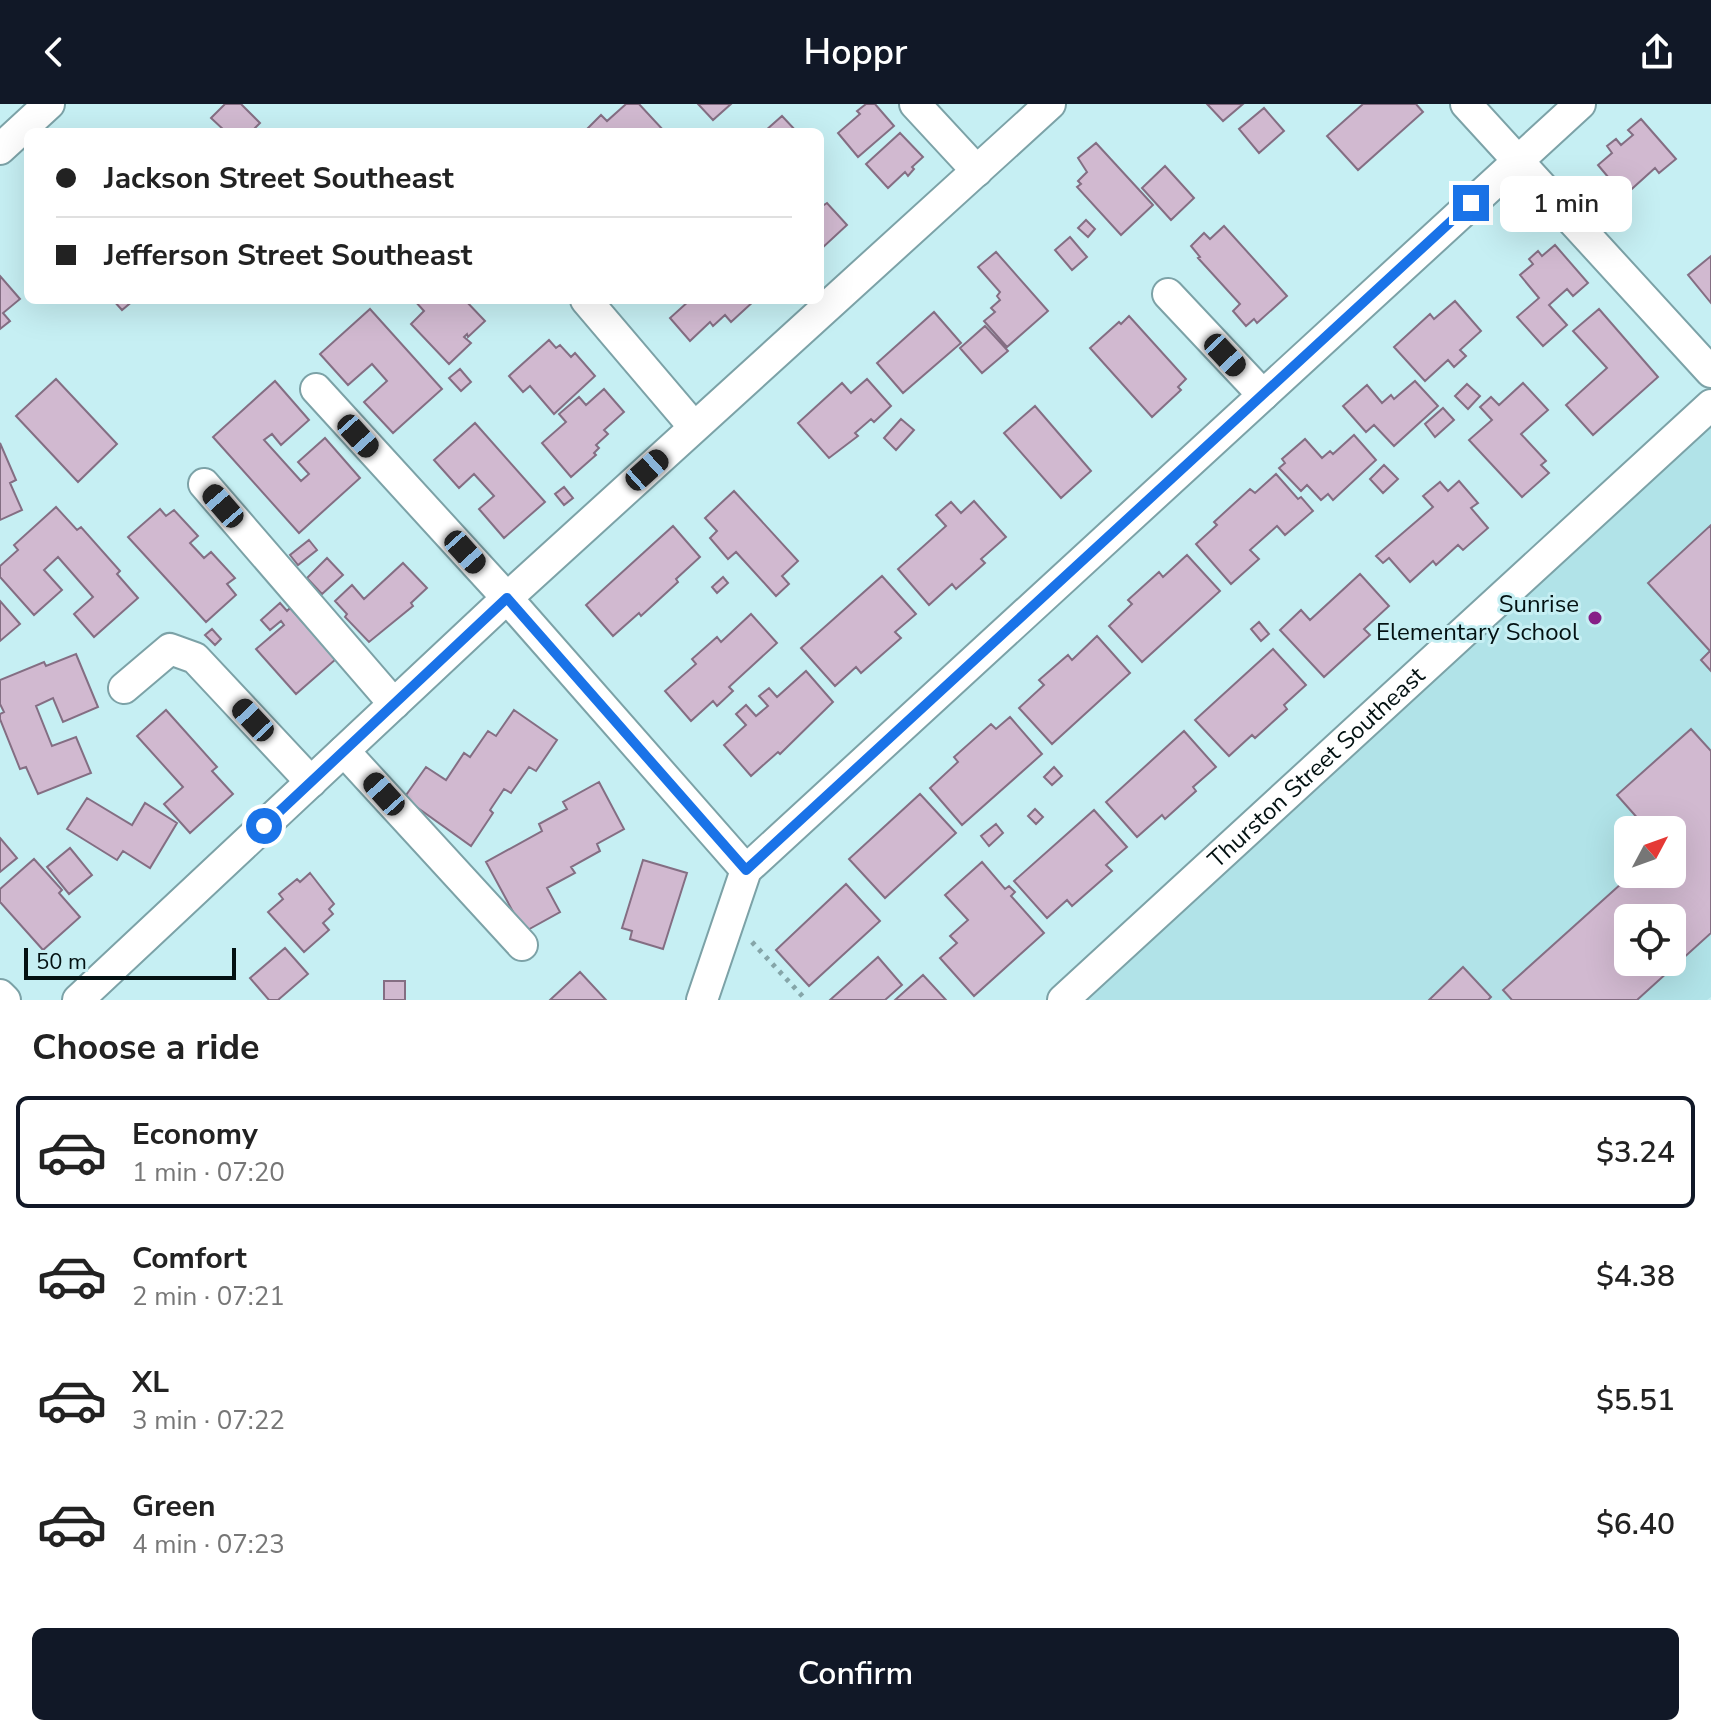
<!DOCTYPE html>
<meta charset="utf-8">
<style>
:root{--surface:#fff;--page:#f2f2f2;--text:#222;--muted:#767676;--line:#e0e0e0;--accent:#111827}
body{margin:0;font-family:"Nunito Sans",sans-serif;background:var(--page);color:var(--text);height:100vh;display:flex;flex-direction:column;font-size:30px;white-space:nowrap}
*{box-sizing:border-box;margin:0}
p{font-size:26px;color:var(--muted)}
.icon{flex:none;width:44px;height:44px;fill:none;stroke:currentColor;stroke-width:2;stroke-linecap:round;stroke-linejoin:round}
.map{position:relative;height:896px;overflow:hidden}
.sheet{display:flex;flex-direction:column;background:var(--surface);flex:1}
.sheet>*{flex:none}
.guide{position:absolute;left:24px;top:24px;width:800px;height:176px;border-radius:12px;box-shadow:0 8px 32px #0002;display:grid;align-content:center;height:176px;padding:0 32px;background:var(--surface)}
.needle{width:52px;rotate:49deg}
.tools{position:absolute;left:1614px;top:712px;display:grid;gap:16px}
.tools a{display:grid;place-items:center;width:72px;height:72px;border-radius:12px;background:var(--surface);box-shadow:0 8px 32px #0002;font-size:40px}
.scale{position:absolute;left:24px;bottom:20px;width:212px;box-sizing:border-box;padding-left:8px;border:4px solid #031112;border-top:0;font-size:22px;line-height:28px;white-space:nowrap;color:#031112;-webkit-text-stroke:6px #c6eff3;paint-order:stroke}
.end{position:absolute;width:36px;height:36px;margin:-18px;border:10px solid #1a73e8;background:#fff;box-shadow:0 0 0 4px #fff}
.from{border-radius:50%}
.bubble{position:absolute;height:56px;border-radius:12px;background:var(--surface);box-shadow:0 8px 32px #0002;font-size:26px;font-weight:600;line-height:56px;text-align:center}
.car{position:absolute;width:24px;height:48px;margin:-24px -12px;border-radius:10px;box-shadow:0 0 6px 2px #0007;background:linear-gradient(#222 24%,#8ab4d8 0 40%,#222 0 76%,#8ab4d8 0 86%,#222 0)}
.guide b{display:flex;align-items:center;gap:28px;height:76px;font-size:30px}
.guide b+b{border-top:2px solid var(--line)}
.guide i{width:20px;height:20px;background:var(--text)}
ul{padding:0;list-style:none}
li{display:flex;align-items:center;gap:24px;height:112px;margin:0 16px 12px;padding:0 16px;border:4px solid transparent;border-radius:12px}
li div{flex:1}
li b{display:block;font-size:30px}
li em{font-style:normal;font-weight:600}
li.on{border-color:var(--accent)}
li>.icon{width:72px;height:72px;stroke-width:1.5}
h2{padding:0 32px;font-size:36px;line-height:96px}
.cta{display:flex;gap:16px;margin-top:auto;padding:16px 32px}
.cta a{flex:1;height:92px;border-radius:12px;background:var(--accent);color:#fff;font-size:32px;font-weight:600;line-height:92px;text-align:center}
header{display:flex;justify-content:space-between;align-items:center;height:104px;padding:0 32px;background:var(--accent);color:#fff;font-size:36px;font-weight:600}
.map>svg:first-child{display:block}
</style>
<header><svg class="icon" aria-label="back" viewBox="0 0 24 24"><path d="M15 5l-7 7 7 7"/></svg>Hoppr<svg class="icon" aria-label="share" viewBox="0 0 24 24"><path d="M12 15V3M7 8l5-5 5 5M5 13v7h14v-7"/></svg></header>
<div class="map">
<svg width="1711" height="896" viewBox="0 0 1711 896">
<rect width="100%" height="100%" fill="#c6eff3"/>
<path fill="#b1e3e8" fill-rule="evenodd" d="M1711,301V893L1707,896H1063ZM1628,726H1672V770H1628ZM1628,814H1672V858H1628Z"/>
<path fill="#d1b9d0" stroke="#846e83" stroke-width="2" fill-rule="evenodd" d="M225,0H241L260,19L251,28H226L211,14Z
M626,0H639L665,28H590L587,25L601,11L607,17Z
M698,0H731L713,16Z
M866,0H875L894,22L858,53L838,29L860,10L857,7Z
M1207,0H1243L1223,17Z
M1363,0H1416L1423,8L1358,66L1327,32Z
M1264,4L1284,27L1259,49L1239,25Z
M782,12L797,28H766L765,27Z
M1641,15L1676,55L1659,69L1655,64L1624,92L1598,61L1612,49L1607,42L1616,35L1621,41L1633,31L1628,26Z
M900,29L923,53L912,63L914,65L908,72L905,68L888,84L866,60Z
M1096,39L1153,101L1121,131L1077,83L1081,80L1078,77L1087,68L1078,54Z
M1165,62L1194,94L1171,116L1142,84Z
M820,96L824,101L827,99L847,121L820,146Z
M1086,116L1095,125L1088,133L1078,124Z
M1224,122L1287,192L1257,219L1254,215L1246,222L1233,207L1240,200L1198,154L1200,153L1191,142L1204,129L1210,135Z
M1070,133L1087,153L1072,166L1055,146Z
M1555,141L1588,179L1573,192L1567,185L1549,201L1567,221L1543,242L1517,213L1539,194L1520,171L1533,160L1529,155L1538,147L1542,152Z
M996,148L1048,207L1007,243L984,217L995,208L991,204L1000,196L997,192L1000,188L978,163Z
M1711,152V199L1688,171Z
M0,172L20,195L3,209L10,217L0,225Z
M113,196H134L122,206Z
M414,196H465L485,217L468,233L467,230L464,233L471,239L449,260L411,220L424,207Z
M690,196H755L731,218L725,211L713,222L710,218L690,237L670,214Z
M1455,197L1481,227L1460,246L1466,252L1454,263L1448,256L1425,277L1394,243L1430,210L1434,215Z
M370,205L442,285L393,329L364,298L387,277L372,260L348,281L320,250Z
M1599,205L1658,273L1593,331L1566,301L1607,264L1573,227Z
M934,208L961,239L903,289L877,259Z
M1129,212L1186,275L1178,283L1181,286L1152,313L1090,244L1119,218L1121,220Z
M985,222L1008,247L982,269L960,244Z
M549,236L556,244L560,241L571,253L575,249L595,272L554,310L530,282L523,288L509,272Z
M460,265L471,278L461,287L449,274Z
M56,275L117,340L78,378L16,312Z
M867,275L891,302L874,318L871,315L855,329L858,332L829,354L798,319L842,279L851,289Z
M275,277L309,316L281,341L272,330L264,336L301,377L309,370L298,358L325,334L360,374L299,429L213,333Z
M1415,277L1438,302L1394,342L1374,321L1366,328L1343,302L1367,281L1382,299L1391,291L1394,295Z
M1523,279L1548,306L1521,330L1546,357L1541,361L1549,369L1522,393L1469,336L1492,316L1480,303L1491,293L1499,301Z
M1467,280L1480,292L1468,305L1455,292Z
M604,285L624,308L604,326L608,330L596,341L599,344L594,349L596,351L571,373L542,339L566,318L559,310L579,293L586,301Z
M1035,302L1091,367L1061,394L1004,329Z
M1443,304L1454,316L1435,333L1425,320Z
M901,315L914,326L896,346L884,334Z
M475,319L545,398L504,434L479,405L494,392L474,370L459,384L434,356Z
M1354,331L1376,356L1333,396L1328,390L1321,396L1307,381L1301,387L1279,364L1285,359L1282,355L1305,335L1322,354L1330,347L1333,350Z
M0,339L16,376L10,379L22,406L0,416Z
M1384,361L1398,375L1383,389L1370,375Z
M1276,370L1298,395L1301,393L1313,407L1285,431L1277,422L1250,446L1259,455L1231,480L1196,440L1217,421L1214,418L1250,385L1255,389Z
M1459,377L1478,399L1471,404L1488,424L1463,446L1458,441L1436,461L1433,457L1410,478L1389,454L1383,459L1376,452L1433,403L1423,392L1440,378L1448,387Z
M564,383L573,394L564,401L555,390Z
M734,387L798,457L782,472L789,480L776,492L736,448L728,455L710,434L717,427L705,414Z
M974,397L1006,433L981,455L985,459L956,485L952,480L929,501L898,465L946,422L936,411L951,398L961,409Z
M56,403L77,426L81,423L120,467L117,470L138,494L94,533L74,510L93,493L58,453L44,466L62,486L34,511L0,473V462L18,446L14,441Z
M160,405L166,412L174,406L198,432L190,439L204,454L211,448L235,474L227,480L236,491L206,518L128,433Z
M1711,421V567L1701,556L1710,547L1648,479Z
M673,422L700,453L676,475L678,478L641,512L639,509L613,532L586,501Z
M309,436L317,446L298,461L290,451Z
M1187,451L1220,487L1142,558L1109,522L1132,500L1128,496L1159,468L1163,473Z
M327,454L343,471L322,490L307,474Z
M403,459L427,484L411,499L413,502L369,538L345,513L347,510L335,497L352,481L364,495Z
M1360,470L1389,502L1364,525L1370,531L1324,573L1280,526L1301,506L1310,516Z
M882,472L916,510L895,528L901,534L861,569L856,563L835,582L801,544Z
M723,473L728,479L717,489L712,483Z
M0,497L20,520L0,537Z
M280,499L287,507L290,504L336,555L296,590L256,545L284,521L281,517L270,526L261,516Z
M751,510L777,539L729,583L733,587L717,602L713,597L691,617L665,587L696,560L692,555L717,533L721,538Z
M1259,518L1269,530L1261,537L1251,525Z
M212,525L221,535L215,541L205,531Z
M1097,532L1130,569L1052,640L1019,604L1044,581L1039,576L1068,551L1072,556Z
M1273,545L1306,581L1284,601L1287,605L1255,634L1252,631L1229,652L1195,616Z
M76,550L98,603L63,618L53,594L36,602L52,642L76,633L91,669L38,690L26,663L20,665L0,615V610L4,608L0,600V576L44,558L46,562Z
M806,567L833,598L780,650L778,648L751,672L724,641L746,621L736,610L746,601L756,612L768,602L759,592L769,584L777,593Z
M166,606L217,663L212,667L233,690L190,729L164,700L183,683L137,632Z
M514,606L557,636L536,667L529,663L511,689L504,685L490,706L493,709L471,742L404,694L426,663L446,676L464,649L470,653L488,627L496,632Z
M1010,613L1042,650L962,721L930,684L958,658L954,653L991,620L996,625Z
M1691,625L1711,647V829L1637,896H1512L1503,886L1632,770H1672V726H1648L1617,691ZM1628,814H1672V858H1628Z
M1184,627L1216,663L1193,683L1196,687L1165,715L1162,711L1137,733L1106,698Z
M1054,663L1062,672L1052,681L1044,673Z
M599,678L624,725L597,740L600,747L571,763L575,769L547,784L560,808L524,828L486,758L542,727L539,720L567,705L563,698Z
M920,690L956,729L885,794L849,755Z
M87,694L132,721L145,699L177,719L150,764L123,747L117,756L67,725Z
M1035,705L1043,713L1036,720L1028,712Z
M1094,706L1127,743L1106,761L1112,767L1072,802L1067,796L1047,814L1014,777Z
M996,720L1003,729L989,742L981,732Z
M0,734L17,754L0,768Z
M70,744L92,771L69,790L47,763Z
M34,755L62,786L59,789L80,813L43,846L0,798V785Z
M643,756L687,769L663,845L630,835L632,827L622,824Z
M982,758L1005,785L1009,782L1015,788L1011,792L1044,829L974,892L940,854L957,839L950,832L968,816L945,791Z
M310,769L334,800L329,805L333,810L323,819L329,826L304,848L268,808L283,795L279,790L297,775L300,778Z
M846,780L880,817L809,882L776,846Z
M285,844L308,870L278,896H269L250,874Z
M878,853L902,881L885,896H830Z
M1463,863L1491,893L1488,896H1429Z
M580,868L606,896H550Z
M923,871L946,896H895Z
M384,877H405V896H384Z"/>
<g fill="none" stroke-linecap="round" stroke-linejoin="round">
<g stroke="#7ca2a7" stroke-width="34">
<g id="minor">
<path d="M915,0L977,67"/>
<path d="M1466,0L1711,268"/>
<path d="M0,45L49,0"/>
<path d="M1168,190L1263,291"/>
<path d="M586,196L694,323"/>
<path d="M316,285L507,494L746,766"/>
<path d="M204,380L394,600"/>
<path d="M124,584L170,545L195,554L311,678"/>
<path d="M344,647L522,841"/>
<path d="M0,891L5,896"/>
<path d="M78,896L507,494L1050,0"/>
<path d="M702,896L746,766L1580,0"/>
<path id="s1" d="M1063,896L1711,301"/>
</g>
</g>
<path stroke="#85a5a8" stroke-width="5" stroke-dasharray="4 6" stroke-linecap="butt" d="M752,838L806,896"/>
<use href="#minor" stroke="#fff" stroke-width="30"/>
</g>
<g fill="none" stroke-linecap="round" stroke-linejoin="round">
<path stroke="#1a73e8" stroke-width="10" d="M264,722L507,494L746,766L1471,99"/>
</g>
<circle fill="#861f87" stroke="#c6eff3" stroke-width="3" cx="1595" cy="514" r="8"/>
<g text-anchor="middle" stroke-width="6" stroke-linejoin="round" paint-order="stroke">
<g font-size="24" fill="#031112" stroke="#c6eff3" text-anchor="end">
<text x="1579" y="508">Sunrise<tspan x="1579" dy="28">Elementary School</tspan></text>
</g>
<g font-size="24" fill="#031112" stroke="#c6eff3">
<text dy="8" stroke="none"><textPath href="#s1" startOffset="344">Thurston Street Southeast</textPath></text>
</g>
</g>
</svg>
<div class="tools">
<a><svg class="needle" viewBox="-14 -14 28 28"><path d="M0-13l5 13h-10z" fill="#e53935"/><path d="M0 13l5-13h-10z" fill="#767676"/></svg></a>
<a><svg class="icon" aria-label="locate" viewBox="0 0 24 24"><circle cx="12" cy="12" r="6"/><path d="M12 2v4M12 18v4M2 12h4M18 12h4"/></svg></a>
</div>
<div class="scale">50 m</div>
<i class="end from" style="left:264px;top:722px"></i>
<i class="end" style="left:1471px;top:99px"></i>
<div class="bubble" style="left:1500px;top:72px;width:132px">1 min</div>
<i class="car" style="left:1225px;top:251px;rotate:137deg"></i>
<i class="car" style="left:358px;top:332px;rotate:138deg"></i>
<i class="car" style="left:647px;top:366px;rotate:48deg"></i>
<i class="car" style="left:223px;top:402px;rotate:319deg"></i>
<i class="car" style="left:465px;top:448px;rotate:138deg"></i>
<i class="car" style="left:253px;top:616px;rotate:317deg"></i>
<i class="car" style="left:384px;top:690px;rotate:318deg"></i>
<div class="guide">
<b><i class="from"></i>Jackson Street Southeast</b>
<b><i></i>Jefferson Street Southeast</b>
</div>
</div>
<section class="sheet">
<h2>Choose a ride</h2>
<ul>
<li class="on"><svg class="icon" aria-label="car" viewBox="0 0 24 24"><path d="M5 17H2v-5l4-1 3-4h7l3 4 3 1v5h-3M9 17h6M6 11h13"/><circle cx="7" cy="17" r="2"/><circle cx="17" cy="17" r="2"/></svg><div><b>Economy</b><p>1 min · 07:20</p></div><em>$3.24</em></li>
<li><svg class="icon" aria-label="car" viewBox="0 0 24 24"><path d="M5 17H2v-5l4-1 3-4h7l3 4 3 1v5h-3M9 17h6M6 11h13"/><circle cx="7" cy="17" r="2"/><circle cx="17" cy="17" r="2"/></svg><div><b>Comfort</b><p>2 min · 07:21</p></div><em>$4.38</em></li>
<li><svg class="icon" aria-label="car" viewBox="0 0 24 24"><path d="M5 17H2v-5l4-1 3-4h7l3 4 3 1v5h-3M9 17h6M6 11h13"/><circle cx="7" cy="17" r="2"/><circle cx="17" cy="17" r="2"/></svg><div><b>XL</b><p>3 min · 07:22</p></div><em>$5.51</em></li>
<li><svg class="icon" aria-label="car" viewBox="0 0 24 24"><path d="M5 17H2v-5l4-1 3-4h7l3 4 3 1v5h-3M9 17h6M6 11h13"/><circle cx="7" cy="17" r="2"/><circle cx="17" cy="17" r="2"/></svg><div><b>Green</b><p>4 min · 07:23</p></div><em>$6.40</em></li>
</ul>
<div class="cta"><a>Confirm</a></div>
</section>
